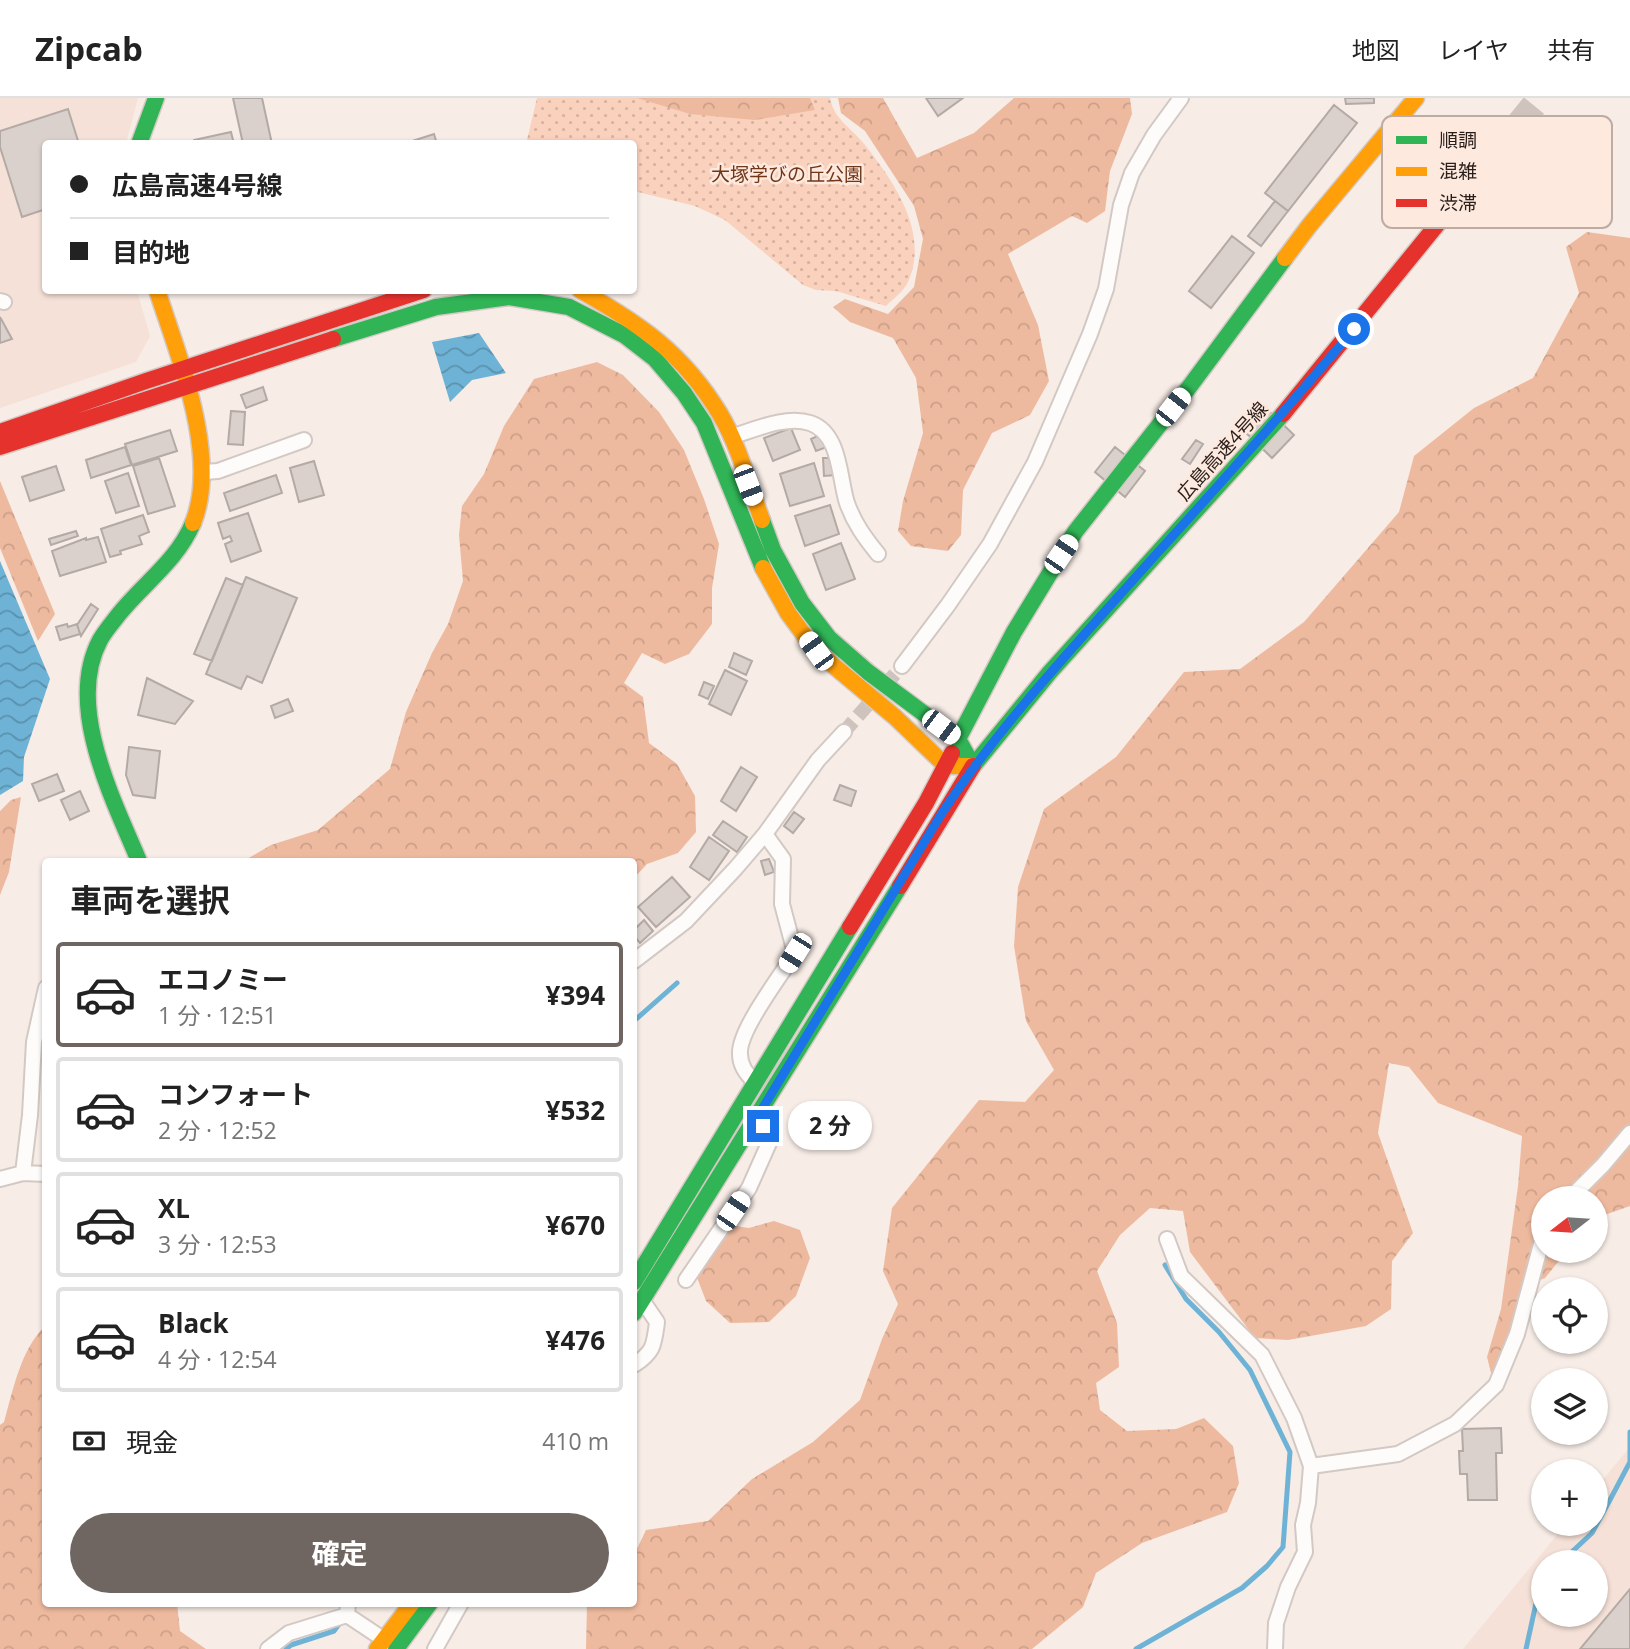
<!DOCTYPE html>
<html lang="ja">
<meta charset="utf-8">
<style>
:root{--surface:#fff;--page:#f2f2f2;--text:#222;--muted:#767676;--line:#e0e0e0;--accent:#706661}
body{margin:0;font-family:"Open Sans","Noto Sans JP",sans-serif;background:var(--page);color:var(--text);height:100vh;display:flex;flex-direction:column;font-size:26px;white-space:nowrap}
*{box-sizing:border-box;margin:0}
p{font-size:23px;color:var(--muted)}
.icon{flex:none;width:38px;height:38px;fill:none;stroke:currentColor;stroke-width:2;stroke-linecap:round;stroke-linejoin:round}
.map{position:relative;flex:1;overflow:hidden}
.details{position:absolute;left:42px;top:760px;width:595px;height:749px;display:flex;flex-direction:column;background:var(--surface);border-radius:7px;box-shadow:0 2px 5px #0004}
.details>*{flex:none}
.banner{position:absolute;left:42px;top:42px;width:595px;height:154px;border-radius:7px;box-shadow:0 2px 5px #0004;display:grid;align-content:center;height:154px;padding:0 28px;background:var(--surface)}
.needle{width:46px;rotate:253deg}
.controls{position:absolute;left:1531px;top:1088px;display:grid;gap:14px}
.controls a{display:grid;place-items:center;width:77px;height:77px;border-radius:50%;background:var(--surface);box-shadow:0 2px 5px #0004;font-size:35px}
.end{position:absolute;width:32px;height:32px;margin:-16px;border:9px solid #1a73e8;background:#fff;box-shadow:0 0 0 4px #fff}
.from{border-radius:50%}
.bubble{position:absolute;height:49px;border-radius:24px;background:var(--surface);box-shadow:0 2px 5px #0004;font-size:23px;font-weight:700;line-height:49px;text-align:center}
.car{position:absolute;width:21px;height:42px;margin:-21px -10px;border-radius:9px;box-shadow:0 0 5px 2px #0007;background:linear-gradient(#fff 24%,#345 0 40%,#fff 0 76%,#345 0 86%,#fff 0)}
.banner b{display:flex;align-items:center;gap:24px;height:66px;font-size:26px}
.banner b+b{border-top:2px solid var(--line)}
.banner i{width:18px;height:18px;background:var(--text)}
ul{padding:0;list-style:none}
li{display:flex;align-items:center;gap:21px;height:105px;margin:0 14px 10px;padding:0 14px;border:4px solid var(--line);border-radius:7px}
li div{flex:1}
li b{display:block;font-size:26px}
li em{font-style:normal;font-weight:700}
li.selected{border-color:var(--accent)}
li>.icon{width:63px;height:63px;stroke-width:1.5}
h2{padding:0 28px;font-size:32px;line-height:84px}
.pay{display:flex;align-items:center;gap:18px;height:77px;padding:0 28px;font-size:26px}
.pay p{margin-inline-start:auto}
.cta{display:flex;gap:14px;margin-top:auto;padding:14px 28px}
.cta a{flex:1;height:80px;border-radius:42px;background:var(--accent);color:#fff;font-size:28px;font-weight:700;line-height:80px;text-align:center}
header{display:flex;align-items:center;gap:42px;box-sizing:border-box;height:98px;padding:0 35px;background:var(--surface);border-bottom:2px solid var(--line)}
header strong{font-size:33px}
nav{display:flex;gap:38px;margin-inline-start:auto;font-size:24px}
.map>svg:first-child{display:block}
</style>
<header>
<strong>Zipcab</strong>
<nav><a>地図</a><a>レイヤ</a><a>共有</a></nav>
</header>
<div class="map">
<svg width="1630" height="1551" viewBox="0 0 1630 1551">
<defs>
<pattern id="grass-dots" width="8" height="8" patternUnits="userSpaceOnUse" patternTransform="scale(1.75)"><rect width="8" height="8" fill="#fad1bc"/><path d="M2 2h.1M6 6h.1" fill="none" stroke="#d6b3a1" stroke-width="1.8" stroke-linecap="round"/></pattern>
<pattern id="forest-crowns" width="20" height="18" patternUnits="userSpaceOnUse" patternTransform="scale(1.75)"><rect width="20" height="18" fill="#eeba9f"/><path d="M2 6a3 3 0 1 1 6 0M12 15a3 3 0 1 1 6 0" fill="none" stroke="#cc9f88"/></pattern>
<pattern id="water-waves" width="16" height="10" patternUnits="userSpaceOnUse" patternTransform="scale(1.75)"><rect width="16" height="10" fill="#6eb3d6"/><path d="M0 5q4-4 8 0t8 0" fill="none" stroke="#5a91ad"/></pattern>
</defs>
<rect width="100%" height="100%" fill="#f7ece6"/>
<path fill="#f5e1d7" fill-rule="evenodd" d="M0,0H138L126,45L46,46V192L137,193L150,238L136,264L0,310Z
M1630,1349V1551H1463L1566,1426H1596V1390ZM1544,1465H1596V1517H1544Z"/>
<path fill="url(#grass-dots)" d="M537,0H830C834,22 852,30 865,47C894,84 930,135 908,184C904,193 893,201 886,208L836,193L816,192L803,187L725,122L695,108L634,93V46H526Z"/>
<path fill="url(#forest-crowns)" d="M637,0H810L815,12L755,22L690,16Z
M838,0H883L917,60L974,35L1014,0H1130L1132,16L1110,73L1105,113L1087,125L1072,118L1008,156L1038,227L1049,283L1030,317L992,335L963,392L961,437L948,453L911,448L898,433L903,403L923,335L916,280L893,240L850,224L833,209L845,201L888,216L914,189L923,141L914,108L865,33L841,15Z
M1587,134L1630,140V1108L1596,1120V1101H1544V1153H1567L1545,1180L1528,1187L1520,1221L1492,1279L1487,1259L1501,1211L1518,1088L1522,1038L1438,1005L1409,969L1389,965L1378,1035L1413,1135L1392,1163L1391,1211L1366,1228L1288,1242L1255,1240L1190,1154L1183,1113L1150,1110L1120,1137L1097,1173L1117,1225L1119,1269L1096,1285L1100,1312L1127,1333L1176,1331L1204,1320L1233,1348L1239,1385L1227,1414L1142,1445L1096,1475L1083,1509L1032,1551H586L587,1505H634V1457L646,1432L708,1423L752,1381L813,1344L860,1302L882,1241L898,1206L883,1173L892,1110L979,1002L1025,1004L1054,972L1026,923L1014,848L1018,789L1044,711L1116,659L1184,574L1240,571L1304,524L1399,414L1414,358L1474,310L1533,280L1579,195L1566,149Z
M597,264L623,277L659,314L684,352L704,401L719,446L712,490V526L689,556L665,566L642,555L624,585L643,599L649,645L677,666L695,698L696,734L678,755L647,766L634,780V763H246L247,761L271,747L318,732L390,671L406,614L432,555L448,526L463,483L459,437L462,408L484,376L504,328L534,281Z
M0,383L55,516L38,543L0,450Z
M21,699L9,774L0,797V713L11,702Z
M774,1123L800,1132L810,1160L796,1198L769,1224L730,1225L706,1203L696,1177L729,1127L749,1130Z
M45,1228L46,1505H177L180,1533L206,1551H0V1327L4,1324C13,1292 21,1251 45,1228Z"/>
<path fill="url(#water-waves)" d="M479,235L506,275L472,282L450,304L432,244Z
M0,463L50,581L24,659L23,683L0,697Z"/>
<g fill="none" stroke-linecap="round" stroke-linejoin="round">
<path stroke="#6eb3d6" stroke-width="5" d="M634,923L677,885
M1560,1465L1592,1435L1611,1400L1630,1364V1334
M286,1551L291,1547L334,1533L342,1522
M1136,1551L1242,1490L1267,1468L1283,1449L1290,1354L1250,1272L1219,1234L1186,1201L1165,1167
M1526,1551L1540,1487L1544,1483"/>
</g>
<path fill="#dbd1cc" stroke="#b3aaa5" stroke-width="2" d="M233,0H262L272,46H243Z
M926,0H963L938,18Z
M1345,0H1374V5L1346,6Z
M1334,7L1357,25L1288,113L1265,95Z
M68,11L79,46H46V111L22,119L0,49V33Z
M231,34L234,46H194V42Z
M434,36L437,46H403Z
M1275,103L1288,113L1261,148L1248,138Z
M1232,138L1254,155L1211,210L1189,193Z
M0,219L12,241L0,245Z
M263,289L267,302L246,310L241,297Z
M1266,310L1294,337L1272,360L1244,333Z
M231,313L245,314L243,347L228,346Z
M791,330L800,352L773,363L764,340Z
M170,332L177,353L132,367L125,346Z
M822,336L827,349L816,353L811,341Z
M1196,342L1203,346L1190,366L1182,361Z
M125,349L131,367L91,380L86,362Z
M1115,349L1145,373L1125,399L1095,374Z
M159,360L175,408L148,416L133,368Z
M823,360H834L836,377L824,378Z
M314,363L324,397L299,404L290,370Z
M814,365L824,398L790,408L780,376Z
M56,368L64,392L30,403L22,379Z
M128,375L139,408L116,415L105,383Z
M276,377L282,395L230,413L224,395Z
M830,407L839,436L805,448L795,418Z
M248,415L261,453L231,464L225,446L232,443L230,438L223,441L218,425Z
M143,417L149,434L139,438L142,446L120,453L121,456L110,459L101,431Z
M76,433L78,438L51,447L49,441Z
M98,439L106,464L60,478L52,453L86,440V442Z
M841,445L855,481L826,492L813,456Z
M246,479L297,500L262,585L247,578L241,591L206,576Z
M226,480L243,487L212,563L194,556Z
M91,506L98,511L81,538L77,527Z
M67,526L68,529L77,526L80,536L60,542L56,529Z
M734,555L752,563L746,577L729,569Z
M725,572L747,583L731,617L709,606Z
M147,580L193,603L175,626L138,617Z
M704,584L714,588L708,601L699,597Z
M288,601L293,613L275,620L271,608Z
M129,649L160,653L155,700L133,697L126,677Z
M741,669L757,679L736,713L721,703Z
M57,676L64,693L39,703L32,686Z
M840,687L856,693L851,708L834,702Z
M80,693L89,713L70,722L61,702Z
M794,714L804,721L793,735L784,728Z
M723,723L747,739L737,754L713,737Z
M709,739L729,753L709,782L690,769Z
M769,761L774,774L765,777L761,763Z
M672,779L690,799L656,829L638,809Z
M644,822L653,833L640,845L634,838V832Z
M1501,1330L1502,1355H1496L1497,1402H1468L1467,1376H1460L1459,1353H1463L1462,1331Z
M1630,1491V1551H1580Z"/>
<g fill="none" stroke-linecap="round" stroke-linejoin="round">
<path stroke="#cec3bd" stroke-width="14" stroke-dasharray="14 7" stroke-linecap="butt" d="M844,634L902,568"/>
<path stroke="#cec3bd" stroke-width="26" stroke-dasharray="26 13" stroke-linecap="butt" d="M1493,58L1540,0"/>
<g stroke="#d3c9c4" stroke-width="18">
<path id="street" d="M0,203L4,204
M731,339C754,332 786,317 810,325C841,335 839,381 847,405C854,425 865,440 878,456
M204,374L218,373L304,342
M902,568L948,507L990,446L1035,364L1090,236L1106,191L1121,107L1132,75L1154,37L1181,0
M634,863L686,823L735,771L765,736L818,662L844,634
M755,984C747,977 740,968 740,956C738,933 782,876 795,855L782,806L783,761L765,736
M23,1075L30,1017L34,944L46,890
M0,1081L23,1075L46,1076
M1569,1101L1603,1067L1630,1035
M1167,1141L1181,1178L1262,1257L1294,1320L1311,1368
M686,1182L749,1090L769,1045L763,1028L756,1021
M634,1267C654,1254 654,1247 657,1224L642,1202
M347,1517L389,1545
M268,1551L289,1535L347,1517L348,1505
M435,1551L461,1505
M1275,1551L1276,1525L1288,1489L1305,1454L1303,1427L1308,1405L1311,1368L1398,1356L1455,1326L1496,1287L1517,1236L1544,1135"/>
</g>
<g stroke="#d3c9c4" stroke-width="19">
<path id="fast" d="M139,46L156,0
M333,241L436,209L509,199L569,209L624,237L655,261L684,295L704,325L763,470
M762,422L773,452L802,505L829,540L868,574L958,641L973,668
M958,641L1014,534L1075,434L1190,288L1285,160
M973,668L1050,574L1283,316
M139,763C113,701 65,608 100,542C105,533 113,524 119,516C144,485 177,463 193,425
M634,1184L850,829
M634,1215L900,788
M396,1551L430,1505"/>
</g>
<g stroke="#d3c9c4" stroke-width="19">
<path id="slow" d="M1285,160L1309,128L1416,0
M157,192C178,258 220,358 193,425
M580,192C640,226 683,255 720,316C739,348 749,387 762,422
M763,470L788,515L816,553L895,619L946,668H973
M377,1551L412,1505"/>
</g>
<g stroke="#d3c9c4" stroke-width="19">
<path id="jam" d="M1283,316L1493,58
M0,334L146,283L424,192
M0,349L333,241
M900,788L973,668
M850,829L926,705L952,655"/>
</g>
<use href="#street" stroke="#fefcfb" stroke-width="14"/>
<use href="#fast" stroke="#30b455" stroke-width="16"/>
<use href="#slow" stroke="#ff9f0a" stroke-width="16"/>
<use href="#jam" stroke="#e5322d" stroke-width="16"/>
</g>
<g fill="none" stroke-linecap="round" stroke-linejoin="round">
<path stroke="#1a73e8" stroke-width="9" d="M763,1028L756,1021L942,715C1003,623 1078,544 1151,462C1220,386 1288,310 1354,231"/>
</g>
<g text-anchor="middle" stroke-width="5" stroke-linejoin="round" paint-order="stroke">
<g font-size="19" fill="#6f3718" stroke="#fee9df">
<text x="787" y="83">大塚学びの丘公園</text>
</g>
<g font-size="19" fill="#281e1a" stroke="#fee9df">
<text transform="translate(1222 353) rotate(-48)" y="7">広島高速4号線</text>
</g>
</g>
<rect x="1382" y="18" width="230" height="112" rx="10" fill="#fee9df" stroke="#beaca4" stroke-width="2"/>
<rect x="1396" y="38" width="31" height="8" fill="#30b455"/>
<rect x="1396" y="69" width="31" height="9" fill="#ff9f0a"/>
<rect x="1396" y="101" width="31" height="8" fill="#e5322d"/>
<g font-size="19" fill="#281e1a">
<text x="1439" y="49">順調</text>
<text x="1439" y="80">混雑</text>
<text x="1439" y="112">渋滞</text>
</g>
</svg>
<div class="controls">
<a><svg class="needle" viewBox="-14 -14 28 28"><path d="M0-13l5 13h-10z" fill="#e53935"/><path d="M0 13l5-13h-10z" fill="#767676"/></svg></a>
<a><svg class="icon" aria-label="locate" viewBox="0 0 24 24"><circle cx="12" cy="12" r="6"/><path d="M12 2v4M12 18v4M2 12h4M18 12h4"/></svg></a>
<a><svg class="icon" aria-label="layers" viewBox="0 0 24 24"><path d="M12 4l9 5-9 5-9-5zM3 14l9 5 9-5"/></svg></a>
<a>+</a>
<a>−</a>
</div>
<i class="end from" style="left:1354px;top:231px"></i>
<i class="end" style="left:763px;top:1028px"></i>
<div class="bubble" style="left:788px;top:1003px;width:84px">2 分</div>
<i class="car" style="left:1173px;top:309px;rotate:38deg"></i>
<i class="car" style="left:748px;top:387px;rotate:159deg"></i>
<i class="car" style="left:1061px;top:456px;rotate:34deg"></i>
<i class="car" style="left:816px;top:553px;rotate:324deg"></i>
<i class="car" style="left:941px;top:629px;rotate:127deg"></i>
<i class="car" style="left:795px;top:855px;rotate:212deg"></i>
<i class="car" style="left:733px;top:1113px;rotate:34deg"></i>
<div class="banner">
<b><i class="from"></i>広島高速4号線</b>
<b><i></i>目的地</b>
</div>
<section class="details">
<h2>車両を選択</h2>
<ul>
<li class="selected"><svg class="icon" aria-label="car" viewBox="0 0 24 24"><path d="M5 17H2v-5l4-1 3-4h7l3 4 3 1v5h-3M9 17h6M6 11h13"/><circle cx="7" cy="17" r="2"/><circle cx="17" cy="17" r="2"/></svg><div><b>エコノミー</b><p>1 分 · 12:51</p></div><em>¥394</em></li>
<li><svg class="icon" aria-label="car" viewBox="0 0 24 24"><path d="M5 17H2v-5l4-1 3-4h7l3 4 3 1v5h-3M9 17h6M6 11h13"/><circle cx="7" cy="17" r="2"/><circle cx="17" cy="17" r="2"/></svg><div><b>コンフォート</b><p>2 分 · 12:52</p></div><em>¥532</em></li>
<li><svg class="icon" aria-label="car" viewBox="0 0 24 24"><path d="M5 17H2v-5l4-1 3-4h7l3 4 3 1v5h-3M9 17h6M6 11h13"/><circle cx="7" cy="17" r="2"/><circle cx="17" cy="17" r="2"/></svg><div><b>XL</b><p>3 分 · 12:53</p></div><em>¥670</em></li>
<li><svg class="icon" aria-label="car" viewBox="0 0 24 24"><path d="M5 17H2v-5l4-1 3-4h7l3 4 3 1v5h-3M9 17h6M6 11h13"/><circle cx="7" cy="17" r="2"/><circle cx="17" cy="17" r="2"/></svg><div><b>Black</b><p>4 分 · 12:54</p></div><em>¥476</em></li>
</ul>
<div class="pay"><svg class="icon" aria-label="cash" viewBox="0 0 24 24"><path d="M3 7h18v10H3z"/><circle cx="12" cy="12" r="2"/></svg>現金<p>410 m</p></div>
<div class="cta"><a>確定</a></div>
</section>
</div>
